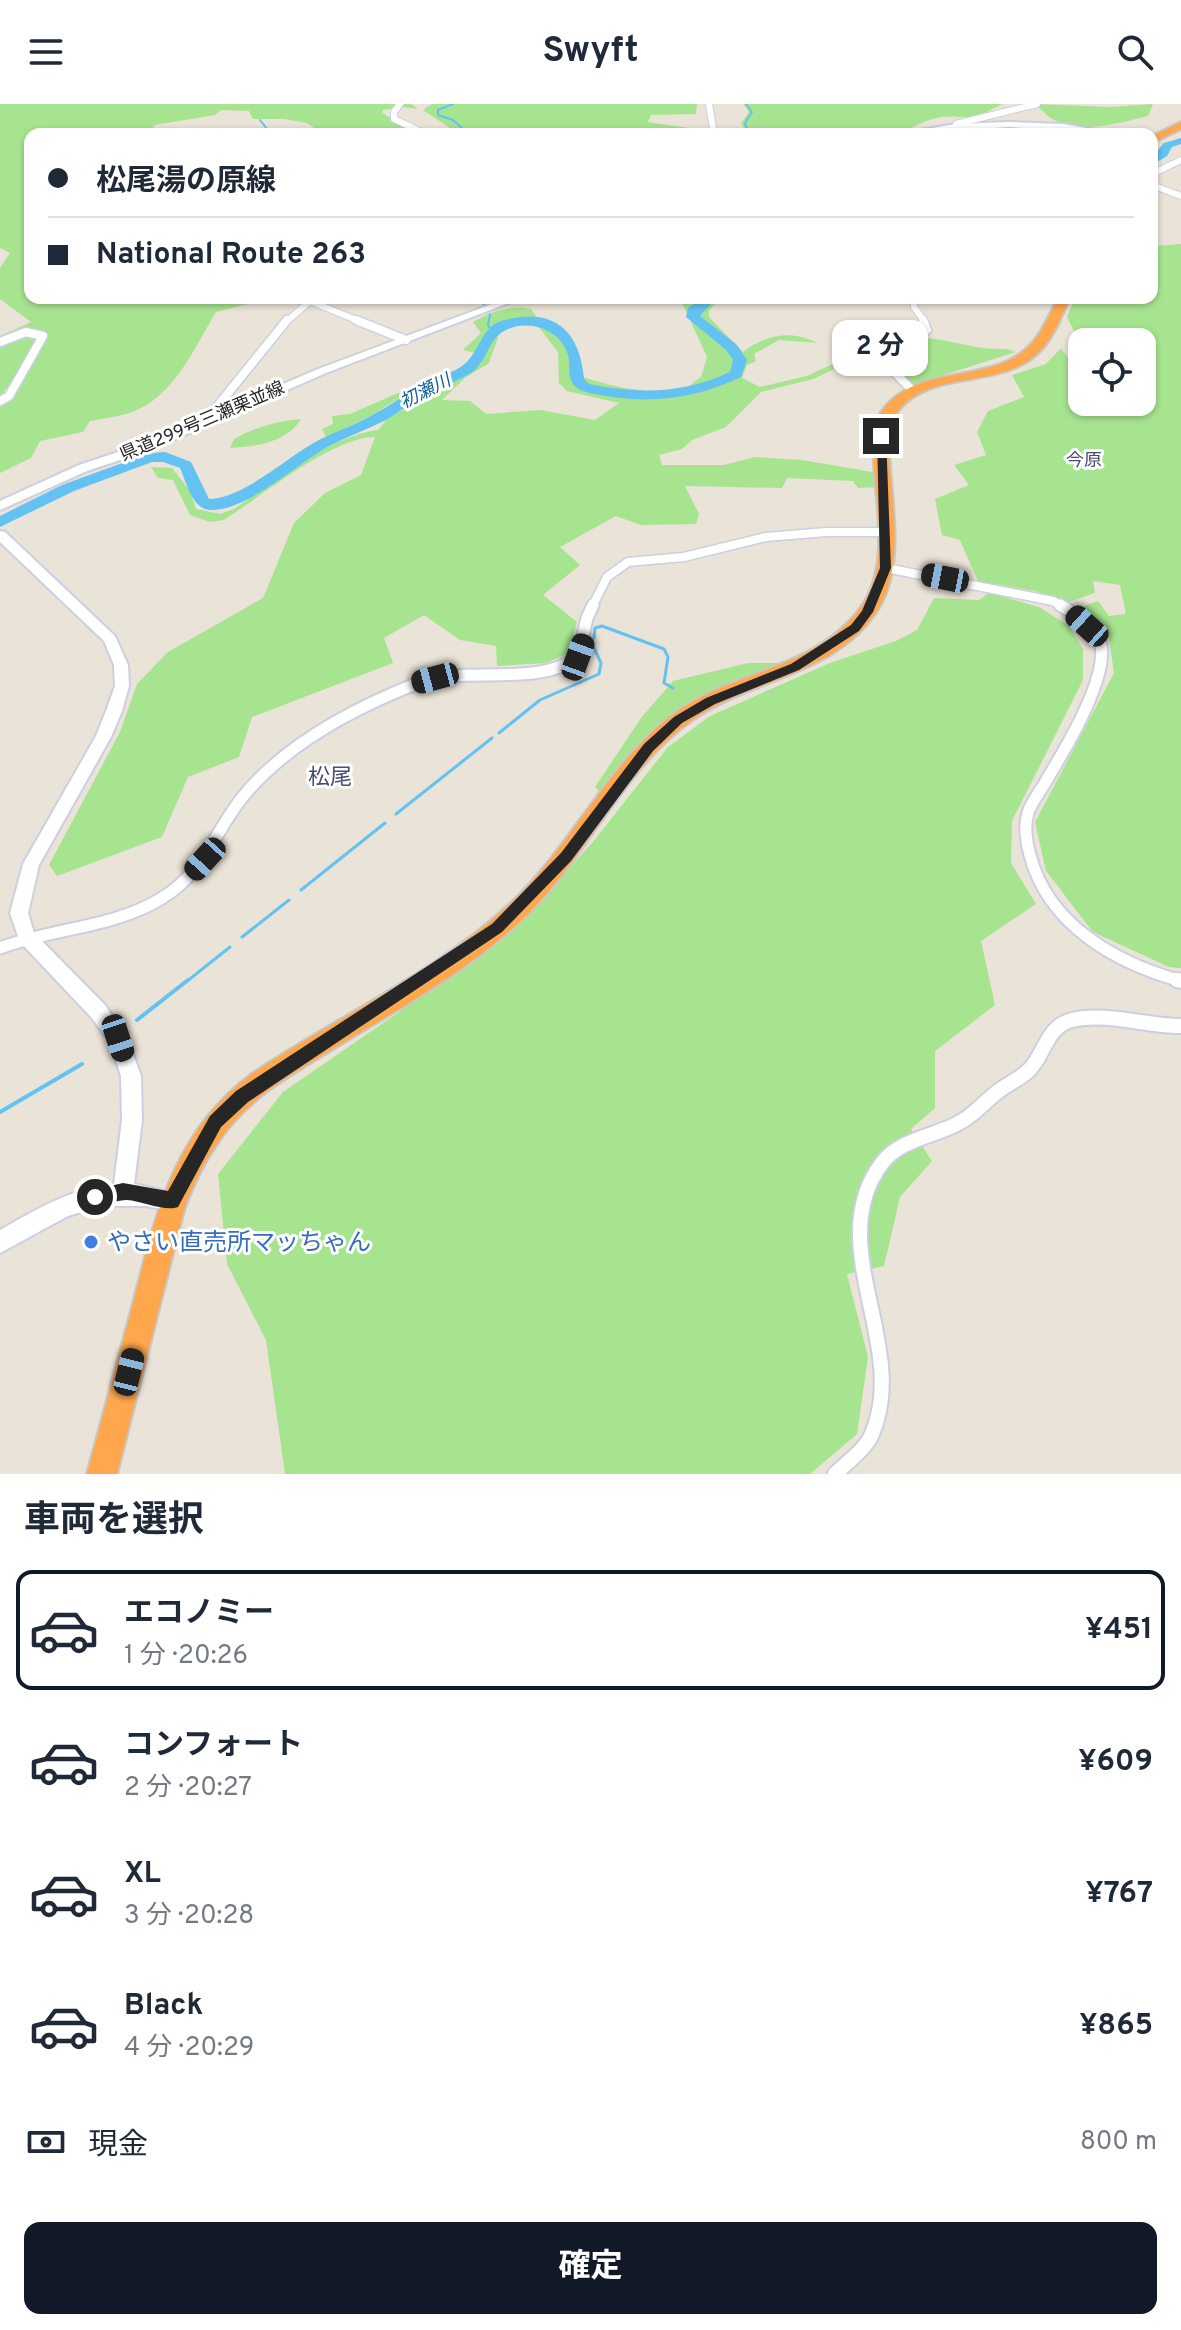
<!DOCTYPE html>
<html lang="ja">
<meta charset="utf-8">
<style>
:root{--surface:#fff;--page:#f6f6f7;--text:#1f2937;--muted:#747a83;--line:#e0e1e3;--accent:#111827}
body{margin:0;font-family:Overpass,"Noto Sans JP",sans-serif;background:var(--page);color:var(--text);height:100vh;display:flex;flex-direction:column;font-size:30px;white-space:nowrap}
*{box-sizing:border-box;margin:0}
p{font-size:26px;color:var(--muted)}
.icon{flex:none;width:44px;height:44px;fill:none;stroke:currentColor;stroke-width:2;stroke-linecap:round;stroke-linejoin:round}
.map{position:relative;height:1370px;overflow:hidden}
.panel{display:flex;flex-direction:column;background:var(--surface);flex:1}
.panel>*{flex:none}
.banner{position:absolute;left:24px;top:24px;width:1134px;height:176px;border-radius:16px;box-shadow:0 2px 6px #0004;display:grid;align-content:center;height:176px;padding:0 24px;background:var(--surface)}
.fabs{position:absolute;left:1068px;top:224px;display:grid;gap:16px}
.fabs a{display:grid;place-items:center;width:88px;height:88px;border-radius:16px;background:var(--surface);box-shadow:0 2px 6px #0004;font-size:40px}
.end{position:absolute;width:36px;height:36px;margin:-18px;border:10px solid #262626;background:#fff;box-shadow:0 0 0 4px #fff}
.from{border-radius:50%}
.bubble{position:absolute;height:56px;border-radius:16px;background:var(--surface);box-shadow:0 2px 6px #0004;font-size:26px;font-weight:700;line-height:56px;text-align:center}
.car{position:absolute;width:24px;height:48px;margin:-24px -12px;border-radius:10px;box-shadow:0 0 6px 2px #0007;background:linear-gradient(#222 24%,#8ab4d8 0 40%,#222 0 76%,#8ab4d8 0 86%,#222 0)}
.banner b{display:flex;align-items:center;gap:28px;height:76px;font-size:30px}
.banner b+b{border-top:2px solid var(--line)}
.banner i{width:20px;height:20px;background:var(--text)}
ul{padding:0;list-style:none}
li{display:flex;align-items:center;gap:24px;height:120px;margin:0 16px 12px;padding:0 8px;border:4px solid transparent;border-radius:16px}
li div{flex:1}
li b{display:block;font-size:30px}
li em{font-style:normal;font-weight:700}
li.on{border-color:var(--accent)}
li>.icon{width:72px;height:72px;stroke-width:1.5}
h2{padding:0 24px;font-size:36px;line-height:96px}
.pay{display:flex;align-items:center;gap:20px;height:88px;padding:0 24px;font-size:30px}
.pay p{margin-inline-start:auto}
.primary-button{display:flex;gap:16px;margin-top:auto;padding:16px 24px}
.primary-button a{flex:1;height:92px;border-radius:16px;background:var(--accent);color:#fff;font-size:32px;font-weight:700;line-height:92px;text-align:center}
header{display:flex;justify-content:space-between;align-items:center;height:104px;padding:0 24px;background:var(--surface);font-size:36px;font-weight:700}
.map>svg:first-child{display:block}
</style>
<header><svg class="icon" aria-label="menu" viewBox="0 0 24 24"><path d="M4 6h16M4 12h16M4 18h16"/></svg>Swyft<svg class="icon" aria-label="search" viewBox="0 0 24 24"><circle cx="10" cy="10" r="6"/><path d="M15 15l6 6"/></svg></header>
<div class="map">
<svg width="1181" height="1370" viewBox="0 0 1181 1370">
<rect width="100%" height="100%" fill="#eae3d7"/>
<path fill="#a7e490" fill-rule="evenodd" d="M0,0H411L418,5L402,3L383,6L382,9L419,30H350L317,26L307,19L284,15H253L249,7L221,6L215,11L155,21L148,30H30V194H281L284,196L267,195L216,208C196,241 176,288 139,305C125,312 106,314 90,317L83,328L40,337L31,354L0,369V303L14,294L31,263H22L0,293V232L31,218L0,195V164L10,149L0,144Z
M432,0H697L696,10L651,11L648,18L688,24L694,30H498L485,27L459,30L423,6Z
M743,0H1001V1L986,8L987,12C970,15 953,11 941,13C923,16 910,26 892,30H733L732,27L745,26L741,19L749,8Z
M1034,0L1110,3L1153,0L1148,12C1120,19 1082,30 1054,16C1046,12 1041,4 1034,0Z
M1181,140V864L1169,863L1093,828L1046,767L1035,718L1114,569L1109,534L1079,504L1098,497L1109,512L1126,510L1120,481L1093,477L1095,489L1068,498L1035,487L978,477L960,436L942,431L935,395L969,381L954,361L986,351L977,328L988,307L1024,293L1012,271L1046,260L1061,244L1076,265H1082V298H1142V238H1082V243L1067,213L1075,194H1152V148L1155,142Z
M680,194H721L709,206V213L743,248C765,231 791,225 817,239L779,236L754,250L756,257L747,261L742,274L760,283L807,272L837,258L858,255L857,259L843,261L813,275L761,288L726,323L692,336L682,345L659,351L662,361H724L755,353L802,356L878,369V383L858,384L853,377L787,374L782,384L685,382L699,410L696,420L641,421L616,412L560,443L580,461L543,491L577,518L569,549L546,559L497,562L496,542L460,536L424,511L384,534L393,559L252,613L239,653L188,673L162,733L57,772L49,761L120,628L137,580L168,548L263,494L294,419L325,389L361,371L375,333C334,332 260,393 224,416L210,418L190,411L173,376L158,374L151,363L172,364L190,387L196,405L220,410L234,405C278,375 324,334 378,326L387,315L481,260L484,251L463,246L481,229L473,218C492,207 508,201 531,205L539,216L570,234L580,272C606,281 658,294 685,284C691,282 696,276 701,273L707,253ZM527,219L537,221L558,248L559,279L567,287L619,299L595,316L540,306L486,310L470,297L442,296L466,273L489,259L500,228L511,222Z
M925,234C946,235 964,242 984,244C995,246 1006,243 1016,248L912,281L907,279C891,253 901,246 925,234Z
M398,289L404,291L374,310L326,333L322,325L333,320L332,312L350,310Z
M301,315C287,338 256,343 230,344L234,335C256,323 277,317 301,315Z
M989,489L1039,503L1069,522L1083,545V576L1012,717L1011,759L1036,800L981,837L995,901L935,947V1004L911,1025L932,1057L900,1093L884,1162L847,1170L868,1253L857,1330L810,1370H285L266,1236L227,1160L218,1070L283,988L499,839L592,739L668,643L710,612L830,559L896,537L917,526L934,494L979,496Z
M748,559H791C750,575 701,586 667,615C641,636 622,663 602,690L595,683L641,614L673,577Z"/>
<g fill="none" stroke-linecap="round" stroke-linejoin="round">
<path stroke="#64c2f2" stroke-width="2" d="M453,0L438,6V11L453,16L465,27L489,26L502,30
M746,0L752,8L745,19L748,30
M260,16L271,30
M1152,84L1162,88
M471,194L484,200
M490,210L488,221L493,228"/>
<path stroke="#64c2f2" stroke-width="3" d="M594,534L595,524L602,522L664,545L668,553L664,579L673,584
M499,629L540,596L599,570L601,559L593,542
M396,710L492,634
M301,786L385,719
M242,833L289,796
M186,878L230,843"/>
<path stroke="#64c2f2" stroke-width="4" d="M137,916L188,876
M0,1008L82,960"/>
<path fill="#64c2f2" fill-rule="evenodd" d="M1181,34V40L1172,43L1167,52L1152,61V53L1164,39Z
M702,194H716L700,212L736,240L747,256L741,273C697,294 654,300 606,292C597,290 584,289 577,284C566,275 571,263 568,251C561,225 527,214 504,227C488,235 487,259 471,269C457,277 441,283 427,290C413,297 400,308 386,316C368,325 349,332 331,341C297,359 248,407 210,406C192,405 186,377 180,364L163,358H152L74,387L0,423V412L62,381L150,349L165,348L191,358L209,395C246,394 288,351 321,335C339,326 359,319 376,309C391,301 404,291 418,283C432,276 449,271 462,262C479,251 480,224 501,217C552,202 580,225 584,275L589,280C639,290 683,290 730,268L733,256L726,246L686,213L688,204Z"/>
<g stroke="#cccfe1" stroke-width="8">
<path id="street-far3" d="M400,0L394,8V15L426,30
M709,0L714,30
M956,20L1037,0
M1152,70L1181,56
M1152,81L1181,92
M914,194V203L925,218
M286,218L310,197L361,218"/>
</g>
<g stroke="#cccfe1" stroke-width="11">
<path id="street-far2" d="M356,216L406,236
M0,238L26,228L43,232L9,292L0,297
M913,287L895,269L892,255L899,244L927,226L923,216
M212,315V309L287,216
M886,464L1053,497L1063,503
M592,503L607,473L628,458L684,453L766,433L826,428H886"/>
</g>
<g stroke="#cccfe1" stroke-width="15">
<path id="street-far1" d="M1060,501C1073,509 1094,521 1100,537C1111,571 1064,647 1046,677C1041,687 1031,698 1028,709C1024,721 1026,738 1030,751C1048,821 1116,859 1181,877
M0,844C52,824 114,824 162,794C202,770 214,730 241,695C284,641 354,604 418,579C464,561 537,584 578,553L587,514L593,501"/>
</g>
<g stroke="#cccfe1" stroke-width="18">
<path id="street" d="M1177,876L1181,877
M835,1370C847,1358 865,1346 872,1330C910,1242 821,1140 882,1059C903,1031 947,1032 972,1010C982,1002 990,993 1000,986C1009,979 1022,974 1030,965C1045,949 1047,922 1072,916C1107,908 1145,922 1181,922"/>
</g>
<g stroke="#cccfe1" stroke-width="4">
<path id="secondary" d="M1009,18L1063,20L1120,30L1009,23L898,30L955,20Z
M508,194H522L326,269L153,345L87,367L0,406V397L79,361L145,339L318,265Z
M0,427L5,428L115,532L128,561L129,582L122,607L111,633L39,761L28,809L34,829L105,901L127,934L141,972L142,1016L134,1080L179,1090L182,1097L179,1104L172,1107L146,1102H102L68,1112L0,1149V1126C35,1106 72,1084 114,1080L122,1016L121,972L110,938L91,913L20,838L10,809L23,760L96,632L106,607L115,582L114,561L104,537L0,438Z"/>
</g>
<g stroke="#c7c7c7" stroke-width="4">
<path id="highway" d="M1181,18V25L1152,39V32Z
M1058,194H1070C1061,213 1053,236 1036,251C998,285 931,265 898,307C871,340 918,444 877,507C833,573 750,574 691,617C624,665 588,749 531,807C459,880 354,927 270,985C227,1017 202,1056 184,1106L117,1370H87C102,1315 117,1259 132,1203C156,1112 172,1028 253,969C338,912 439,868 514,796C573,739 609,658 675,609C733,566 816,566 861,503C904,444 853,341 884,304C920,260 986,280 1026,245C1041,232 1049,211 1058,194Z"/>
</g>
<use href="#street-far3" stroke="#fff" stroke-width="6"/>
<use href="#street-far2" stroke="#fff" stroke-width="8"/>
<use href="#street-far1" stroke="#fff" stroke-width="11"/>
<use href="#street" stroke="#fff" stroke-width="14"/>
<use href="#secondary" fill="#fff" fill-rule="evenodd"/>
<use href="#highway" fill="#ffa74d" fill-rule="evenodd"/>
</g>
<path fill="#262626" d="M877,330L886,332L891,464L873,508L859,527L799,566L715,600L682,619L653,647L571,757L502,828L248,998L221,1023L178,1103C165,1108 142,1097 127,1096C114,1096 101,1104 89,1099L87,1093L89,1087L123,1079L168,1087L210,1012L236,987L492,820L561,749L644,640L674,613L706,594L791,560L851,521L862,507L880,464Z"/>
<circle fill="#3f7fe0" stroke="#fff" stroke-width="3" cx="91" cy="1138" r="8"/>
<g text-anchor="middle" stroke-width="6" stroke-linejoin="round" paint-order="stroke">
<g font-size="18" font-style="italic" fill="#085d99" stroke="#fff">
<text transform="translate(425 287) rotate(-27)" y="6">初瀬川</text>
</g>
<g font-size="18" fill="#262626" stroke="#fff">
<text transform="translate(202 317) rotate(-23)" y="6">県道299号三瀬栗並線</text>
</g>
<g font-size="18" fill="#464b78" stroke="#fff">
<text x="1084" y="362">今原</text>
</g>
<g font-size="22" fill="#464b78" stroke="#fff">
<text x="330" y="680">松尾</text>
</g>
<g font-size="24" fill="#366cbe" stroke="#fff" text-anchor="start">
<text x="107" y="1146">やさい直売所マッちゃん</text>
</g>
</g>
</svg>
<div class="fabs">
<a><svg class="icon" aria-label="locate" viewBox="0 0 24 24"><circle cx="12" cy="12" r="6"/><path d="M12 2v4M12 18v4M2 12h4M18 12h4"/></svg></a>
</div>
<i class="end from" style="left:95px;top:1093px"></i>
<i class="end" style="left:881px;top:332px"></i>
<div class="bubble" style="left:832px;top:216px;width:96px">2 分</div>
<i class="car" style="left:945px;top:474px;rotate:281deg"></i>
<i class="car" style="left:1087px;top:522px;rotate:312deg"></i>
<i class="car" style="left:578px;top:553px;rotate:20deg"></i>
<i class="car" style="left:435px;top:574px;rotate:255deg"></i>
<i class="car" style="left:205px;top:755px;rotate:222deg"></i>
<i class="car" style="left:118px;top:934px;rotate:162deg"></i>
<i class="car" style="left:129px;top:1268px;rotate:14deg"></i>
<div class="banner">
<b><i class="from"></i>松尾湯の原線</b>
<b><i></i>National Route 263</b>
</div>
</div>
<section class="panel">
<h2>車両を選択</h2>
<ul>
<li class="on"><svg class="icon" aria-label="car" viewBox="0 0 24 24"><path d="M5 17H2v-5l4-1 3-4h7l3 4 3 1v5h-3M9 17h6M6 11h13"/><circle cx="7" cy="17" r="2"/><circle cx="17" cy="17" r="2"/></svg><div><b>エコノミー</b><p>1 分 · 20:26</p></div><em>¥451</em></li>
<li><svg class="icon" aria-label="car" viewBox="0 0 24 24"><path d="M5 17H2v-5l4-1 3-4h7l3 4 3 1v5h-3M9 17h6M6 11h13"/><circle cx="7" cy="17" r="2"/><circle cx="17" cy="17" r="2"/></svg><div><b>コンフォート</b><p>2 分 · 20:27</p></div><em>¥609</em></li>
<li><svg class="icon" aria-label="car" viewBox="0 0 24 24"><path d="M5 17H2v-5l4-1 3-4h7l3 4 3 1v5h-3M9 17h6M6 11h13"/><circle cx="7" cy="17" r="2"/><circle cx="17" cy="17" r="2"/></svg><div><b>XL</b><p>3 分 · 20:28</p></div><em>¥767</em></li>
<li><svg class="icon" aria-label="car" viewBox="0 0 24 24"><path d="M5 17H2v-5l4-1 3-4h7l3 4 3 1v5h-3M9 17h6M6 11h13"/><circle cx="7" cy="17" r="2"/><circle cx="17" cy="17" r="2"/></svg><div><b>Black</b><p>4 分 · 20:29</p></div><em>¥865</em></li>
</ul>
<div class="pay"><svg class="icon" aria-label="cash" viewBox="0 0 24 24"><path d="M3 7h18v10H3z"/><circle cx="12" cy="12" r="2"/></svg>現金<p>800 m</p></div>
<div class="primary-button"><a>確定</a></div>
</section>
